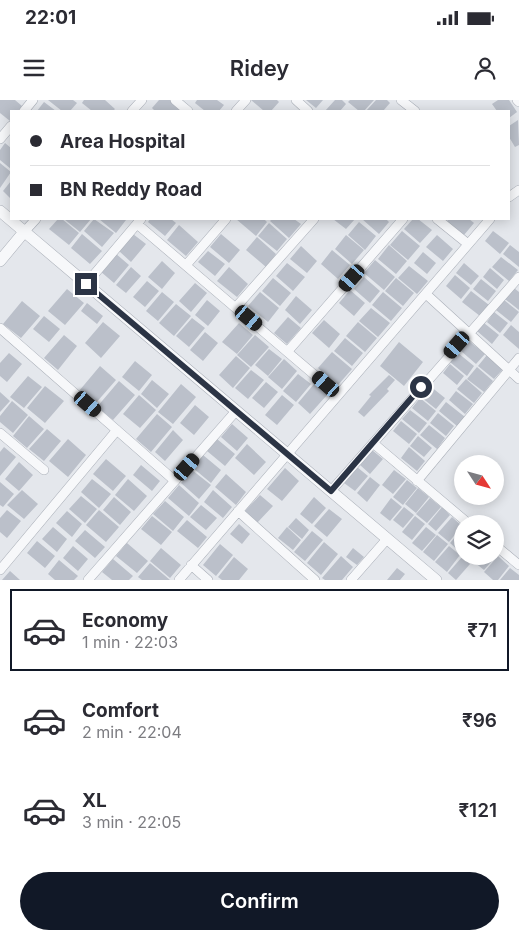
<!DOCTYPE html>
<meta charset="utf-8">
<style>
:root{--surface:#fff;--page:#f7f7f7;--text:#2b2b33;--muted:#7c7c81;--line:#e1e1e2;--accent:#111827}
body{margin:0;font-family:Inter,sans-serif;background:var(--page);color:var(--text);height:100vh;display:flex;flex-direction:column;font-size:19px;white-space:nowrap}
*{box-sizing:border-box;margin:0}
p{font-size:16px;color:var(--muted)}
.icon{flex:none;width:28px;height:28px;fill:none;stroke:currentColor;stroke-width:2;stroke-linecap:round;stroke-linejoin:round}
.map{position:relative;height:480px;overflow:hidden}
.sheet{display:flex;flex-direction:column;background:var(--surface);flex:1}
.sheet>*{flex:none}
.hud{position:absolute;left:10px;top:10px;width:500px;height:110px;border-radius:0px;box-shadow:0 2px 12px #0003;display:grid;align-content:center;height:110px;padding:0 20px;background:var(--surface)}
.needle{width:32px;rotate:126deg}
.fabs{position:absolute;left:454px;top:355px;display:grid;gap:10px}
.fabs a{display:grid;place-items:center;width:50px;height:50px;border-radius:50%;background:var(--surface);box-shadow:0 2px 12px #0003;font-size:25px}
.end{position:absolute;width:22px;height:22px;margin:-11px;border:6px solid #2b3445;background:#fff;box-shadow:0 0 0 2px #fff}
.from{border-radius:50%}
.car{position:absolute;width:15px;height:30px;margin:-15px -8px;border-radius:6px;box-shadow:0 0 4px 1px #0007;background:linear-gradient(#222 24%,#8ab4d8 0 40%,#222 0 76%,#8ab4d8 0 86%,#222 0)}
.hud b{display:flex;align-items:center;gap:18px;height:48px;font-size:19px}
.hud b+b{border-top:1px solid var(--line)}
.hud i{width:12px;height:12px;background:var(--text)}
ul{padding:9px 0 0;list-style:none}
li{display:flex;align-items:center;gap:15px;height:82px;margin:0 10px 8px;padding:0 10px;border:2px solid transparent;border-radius:0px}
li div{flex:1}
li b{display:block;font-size:19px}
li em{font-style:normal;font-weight:600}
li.active{border-color:var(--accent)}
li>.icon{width:45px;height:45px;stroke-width:1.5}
.cta{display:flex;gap:10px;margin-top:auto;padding:10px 20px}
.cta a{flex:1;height:58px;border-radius:30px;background:var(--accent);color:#fff;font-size:20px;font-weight:600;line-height:58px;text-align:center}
.status{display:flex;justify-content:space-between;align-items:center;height:35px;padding:0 25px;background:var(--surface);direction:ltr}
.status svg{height:14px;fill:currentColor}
header{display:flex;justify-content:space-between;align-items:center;height:65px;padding:0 20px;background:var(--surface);font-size:22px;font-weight:600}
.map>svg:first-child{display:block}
</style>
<div class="status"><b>22:01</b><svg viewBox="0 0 49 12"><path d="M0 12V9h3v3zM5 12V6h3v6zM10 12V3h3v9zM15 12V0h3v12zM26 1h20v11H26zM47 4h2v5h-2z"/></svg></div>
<header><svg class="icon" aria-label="menu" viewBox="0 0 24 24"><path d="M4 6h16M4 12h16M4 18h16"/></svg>Ridey<svg class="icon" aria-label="person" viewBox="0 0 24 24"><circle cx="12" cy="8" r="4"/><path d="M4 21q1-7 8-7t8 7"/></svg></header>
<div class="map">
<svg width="519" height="480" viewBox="0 0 519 480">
<rect width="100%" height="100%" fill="#e4e7ec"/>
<path fill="#bbc0ca" d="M0,0H15L22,6L18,11H11L10,21L0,13Z
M48,0H73L77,3L70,11H62Z
M84,0H105L115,9L113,11H92L82,3Z
M159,0H170L183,11H155L152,8Z
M197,0H217L224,5L219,11H205L195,3Z
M251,0H277L279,2L271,11H264Z
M306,0H323L316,8Z
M335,0H342L346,4L340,11H325Z
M350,0H374L364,11H359L348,2Z
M376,0H387L390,3L383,11H366Z
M498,0H509L517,12L509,18V11H497L492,4Z
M44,2L56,11H37Z
M518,20L519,45L515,47L509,37V26Z
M5,43L11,48V69L0,60V50Z
M0,63L11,72L0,88Z
M11,81V99L3,91Z
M58,119H62L79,133L69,145L49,129Z
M64,119H91L80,132Z
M94,119L114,133L102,147L84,131Z
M99,119H124L126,120L116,133Z
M150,119H171L176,123L165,136L148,122Z
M236,119H264L267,122L256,136Z
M272,119H294L301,124L289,138L270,121Z
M333,119H355L346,129Z
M362,119H386L389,122L379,134Z
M413,119H418L432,130L420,143L404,129Z
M449,119H469L474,123L464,135L447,121Z
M359,122L376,136L365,150L348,135Z
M269,123L287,139L277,151L258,136Z
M179,125L198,142L186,156L167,140Z
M402,131L420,146L408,160L390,145Z
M493,131L509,143L500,154L485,141Z
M82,134L102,151L90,164L71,148Z
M133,134L146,144L131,162L119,151Z
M221,134L240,150L229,163L210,147Z
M346,135L364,150L352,164L335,149Z
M437,135L453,149L443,161L426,147Z
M257,137L276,154L266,167L246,150Z
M389,145L407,161L396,174L378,159Z
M510,145L519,152V167L503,154Z
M301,146L317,161L307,173L290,159Z
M332,150L350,165L338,179L321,164Z
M208,151L225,164L215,176L198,162Z
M423,152L436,163L427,174L414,163Z
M115,153L129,165L114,183L100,171Z
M501,157L518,170L509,181L492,167Z
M375,160L395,177L384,190L364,173Z
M162,161L175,173L162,189L148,177Z
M287,163L305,177L293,191L276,176Z
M464,163L479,176L471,185L456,173Z
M409,166L428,181L417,194L398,178Z
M131,167L141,176L126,193L116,185Z
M229,167L248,184L237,197L217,181Z
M490,168L504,180L497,189L483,177Z
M455,175L470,188L461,199L446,186Z
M364,177L380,191L370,203L354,189Z
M273,178L291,193L280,206L262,191Z
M396,178L414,193L403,206L385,191Z
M481,179L496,191L488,201L473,189Z
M147,181L159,191L145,207L133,197Z
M195,183L207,193L191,212L179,201Z
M514,188L519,192V210L505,199Z
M67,189L84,203L65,225L48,211Z
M350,190L365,203L354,216L339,203Z
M471,191L489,205L480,216L462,202Z
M162,192L174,202L158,221L146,211Z
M260,192L279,208L268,222L248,206Z
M383,192L402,208L391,221L372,205Z
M296,196L312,210L300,224L285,210Z
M207,200L220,211L208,226L195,215Z
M504,200L519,212L511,222L496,210Z
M22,201L40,216L21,238L3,224Z
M87,203L103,216L97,224L81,211Z
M176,204L191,216L174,236L159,223Z
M371,208L390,223L378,237L359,221Z
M494,212L508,223L500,233L487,222Z
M44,216L60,229L49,242L33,229Z
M288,217L301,228L287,244L274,233Z
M192,218L205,228L189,247L176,236Z
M324,220L340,234L329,248L312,233Z
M103,222L120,236L101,258L85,243Z
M358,222L377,238L365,252L346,236Z
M239,223L253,235L237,254L222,242Z
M484,223L499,235L492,244L477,231Z
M511,225L519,232V249L503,235Z
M205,232L218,243L203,261L190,250Z
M64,235L77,246L58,270L44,258Z
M255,235L269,247L251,267L237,255Z
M345,238L363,253L352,266L334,251Z
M469,241L485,254L476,264L461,251Z
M399,242L423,262L404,286L380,266Z
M269,249L282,259L268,276L255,265Z
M332,252L352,269L338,285L318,268Z
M9,253L22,264L7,282L0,276V263Z
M458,253L474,266L467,276L450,262Z
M487,255L503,269L494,279L478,266Z
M236,256L250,268L233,288L219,275Z
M284,259L297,271L282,289L268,277Z
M135,261L152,275L139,291L122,277Z
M450,264L464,276L457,285L443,273Z
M100,266L116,280L95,304L79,291Z
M477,267L493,281L484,292L467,279Z
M251,270L264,280L248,299L235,288Z
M298,274L311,284L296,302L283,291Z
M389,275L395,280L387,289L389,291L364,317L358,312L371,296L369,295Z
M28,276L42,287L24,308L10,297Z
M466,279L482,293L474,303L457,289Z
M152,280L169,294L157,308L141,294Z
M119,281L135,295L113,320L97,307Z
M266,282L278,292L264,308L252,298Z
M181,284L196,297L173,324L158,312Z
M314,284L327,295L310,314L298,303Z
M45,286L64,301L45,323L27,308Z
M430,286L445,298L436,309L421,297Z
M456,291L473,304L465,314L449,300Z
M0,292L10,301L0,312Z
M139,295L156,310L140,328L123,314Z
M282,295L294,305L277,325L265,315Z
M420,298L436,311L428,321L412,308Z
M12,301L28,315L13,333L0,322V316Z
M446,302L465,317L457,326L439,311Z
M195,305L209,317L194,335L180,323Z
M410,310L427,323L419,333L402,319Z
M438,313L454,326L446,336L430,323Z
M157,314L172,327L151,352L136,339Z
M29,316L44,329L27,348L13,336Z
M401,321L417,334L409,344L393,331Z
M232,324L248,338L237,351L221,337Z
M429,325L445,338L437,349L420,335Z
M47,329L61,341L44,361L29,349Z
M173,330L183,340L165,361L155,352Z
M418,336L432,348L424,357L410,346Z
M68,339L86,355L68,377L49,361Z
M217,339L235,354L225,366L207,351Z
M247,344L266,362L254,375L235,358Z
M4,347L16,357L0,376V352Z
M409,347L425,361L417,371L401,358Z
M372,350L383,359L370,374L360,365Z
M203,355L221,370L211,383L193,368Z
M106,359L126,376L113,391L93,374Z
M19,362L33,375L19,391L5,379Z
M141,365L160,381L152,391L133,375Z
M357,367L368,376L355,391L344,383Z
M285,368L299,381L282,401L267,389Z
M192,370L211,385L199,399L181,383Z
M394,370L406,379L393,394L382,385Z
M226,374L246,392L236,405L215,387Z
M370,377L380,385L367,402L357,393Z
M92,379L111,394L99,408L81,392Z
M128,379L147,396L134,411L115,395Z
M407,380L417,388L403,405L393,397Z
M0,382L14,394L3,407L0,405Z
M179,385L199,403L189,416L168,398Z
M418,388L429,397L416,413L405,404Z
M22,390L38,404L24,419L7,405Z
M213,390L232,407L223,418L204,402Z
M260,395L273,406L257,423L244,412Z
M81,396L97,409L85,423L69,409Z
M114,397L131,412L120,425L103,410Z
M314,397L326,408L312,424L300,414Z
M391,398L402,407L390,421L380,413Z
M430,398L441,407L427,423L416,414Z
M165,401L184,417L173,431L153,414Z
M201,405L217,418L206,430L190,417Z
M404,407L414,415L403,428L393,420Z
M442,407L450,415L436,431L428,424Z
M329,409L342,419L327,437L314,426Z
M7,410L21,421L7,438L0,432V418Z
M99,410L119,427L106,442L86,425Z
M67,411L82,424L72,437L56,423Z
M152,416L172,432L161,445L141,429Z
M415,416L425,424L412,440L402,432Z
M452,417L462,426L449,442L438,433Z
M296,418L309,430L302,439L288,427Z
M187,420L207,437L198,448L177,431Z
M239,424L250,434L242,444L230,434Z
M53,427L67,439L57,452L42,439Z
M287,427L301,440L293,450L278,438Z
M426,427L436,435L422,451L412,443Z
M462,429V451L461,453L450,443Z
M85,430L105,447L95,458L75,441Z
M312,431L323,440L305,461L294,452Z
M437,435L448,444L434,461L423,452Z
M37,441L55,456L45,468L27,453Z
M324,442L338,454L321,475L307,463Z
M127,443L148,461L137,473L116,456Z
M220,444L233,455L216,476L203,465Z
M73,446L88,459L78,471L63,458Z
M449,446L460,455L447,472L435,462Z
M161,448L181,465L170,478L150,461Z
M353,448L364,457L357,465L346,457Z
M495,452L498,454L484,470L474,462L479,456H495Z
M341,456L353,467L342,480H325L322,478Z
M498,456L509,466L498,480H493L484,472Z
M234,457L248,469L239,480H222L218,477Z
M462,457L470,464L456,480L448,473Z
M113,459L133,476L129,480H112L102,472Z
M59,460L78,476L74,480H55L48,474Z
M150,463L170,480H142L138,477Z
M397,468L405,474L400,480H387Z
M510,468L519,475V480H500Z
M10,471L20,480H2Z"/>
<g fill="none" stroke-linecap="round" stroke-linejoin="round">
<g stroke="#a9aeb7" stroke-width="10">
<path id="minor" d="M175,0L188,11
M296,0L308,11
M401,0L415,11
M517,0L519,2
M24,11L33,0
M132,11L142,0
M236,11L246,0
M0,39L11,26
M509,97L519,90
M437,119L468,144
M137,124L338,295
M24,132L36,119
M187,164L226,119
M86,184L141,119
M426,194L519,279
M236,207L314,119
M0,228L175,381
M288,251L403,119
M0,333L44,370
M373,343L469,424
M417,381L519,258
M331,391L519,177
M238,411L315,480
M495,445L519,465
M191,465L208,480
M0,470L117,330
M88,480L236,311
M179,480L490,119
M351,480L387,439"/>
</g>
<g stroke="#a9aeb7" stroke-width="12">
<path id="tertiary" d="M0,111L436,480
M0,161L24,132"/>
</g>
<use href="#minor" stroke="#f7f8fa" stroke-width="9"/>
<use href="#tertiary" stroke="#f7f8fa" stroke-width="11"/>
</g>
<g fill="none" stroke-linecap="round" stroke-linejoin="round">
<path stroke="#2b3445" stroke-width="6" d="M86,184L331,391L421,287"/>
</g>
</svg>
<div class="fabs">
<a><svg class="needle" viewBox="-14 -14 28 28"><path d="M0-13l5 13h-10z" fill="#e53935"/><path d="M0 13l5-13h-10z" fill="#7c7c81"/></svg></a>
<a><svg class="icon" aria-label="layers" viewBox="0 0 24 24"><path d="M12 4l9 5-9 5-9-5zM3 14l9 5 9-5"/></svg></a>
</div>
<i class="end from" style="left:421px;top:287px"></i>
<i class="end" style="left:86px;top:184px"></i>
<i class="car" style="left:352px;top:178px;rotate:221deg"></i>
<i class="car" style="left:249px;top:218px;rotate:130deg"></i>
<i class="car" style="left:457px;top:245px;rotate:221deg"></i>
<i class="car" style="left:326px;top:284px;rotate:311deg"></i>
<i class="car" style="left:88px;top:304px;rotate:131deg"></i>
<i class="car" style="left:187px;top:367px;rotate:41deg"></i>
<div class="hud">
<b><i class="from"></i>Area Hospital</b>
<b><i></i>BN Reddy Road</b>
</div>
</div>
<section class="sheet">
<ul>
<li class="active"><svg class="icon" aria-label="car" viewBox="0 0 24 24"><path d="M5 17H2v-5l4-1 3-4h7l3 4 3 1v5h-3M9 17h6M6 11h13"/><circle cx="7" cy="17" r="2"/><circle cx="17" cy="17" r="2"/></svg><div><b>Economy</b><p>1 min · 22:03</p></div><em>₹71</em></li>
<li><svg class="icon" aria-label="car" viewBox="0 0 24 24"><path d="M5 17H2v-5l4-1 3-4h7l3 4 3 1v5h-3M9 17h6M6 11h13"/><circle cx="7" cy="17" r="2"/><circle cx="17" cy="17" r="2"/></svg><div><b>Comfort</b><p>2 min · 22:04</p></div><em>₹96</em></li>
<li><svg class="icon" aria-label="car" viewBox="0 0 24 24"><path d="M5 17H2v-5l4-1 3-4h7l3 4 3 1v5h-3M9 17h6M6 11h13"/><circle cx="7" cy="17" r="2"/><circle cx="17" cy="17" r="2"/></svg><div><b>XL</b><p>3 min · 22:05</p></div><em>₹121</em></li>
</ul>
<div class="cta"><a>Confirm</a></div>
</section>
